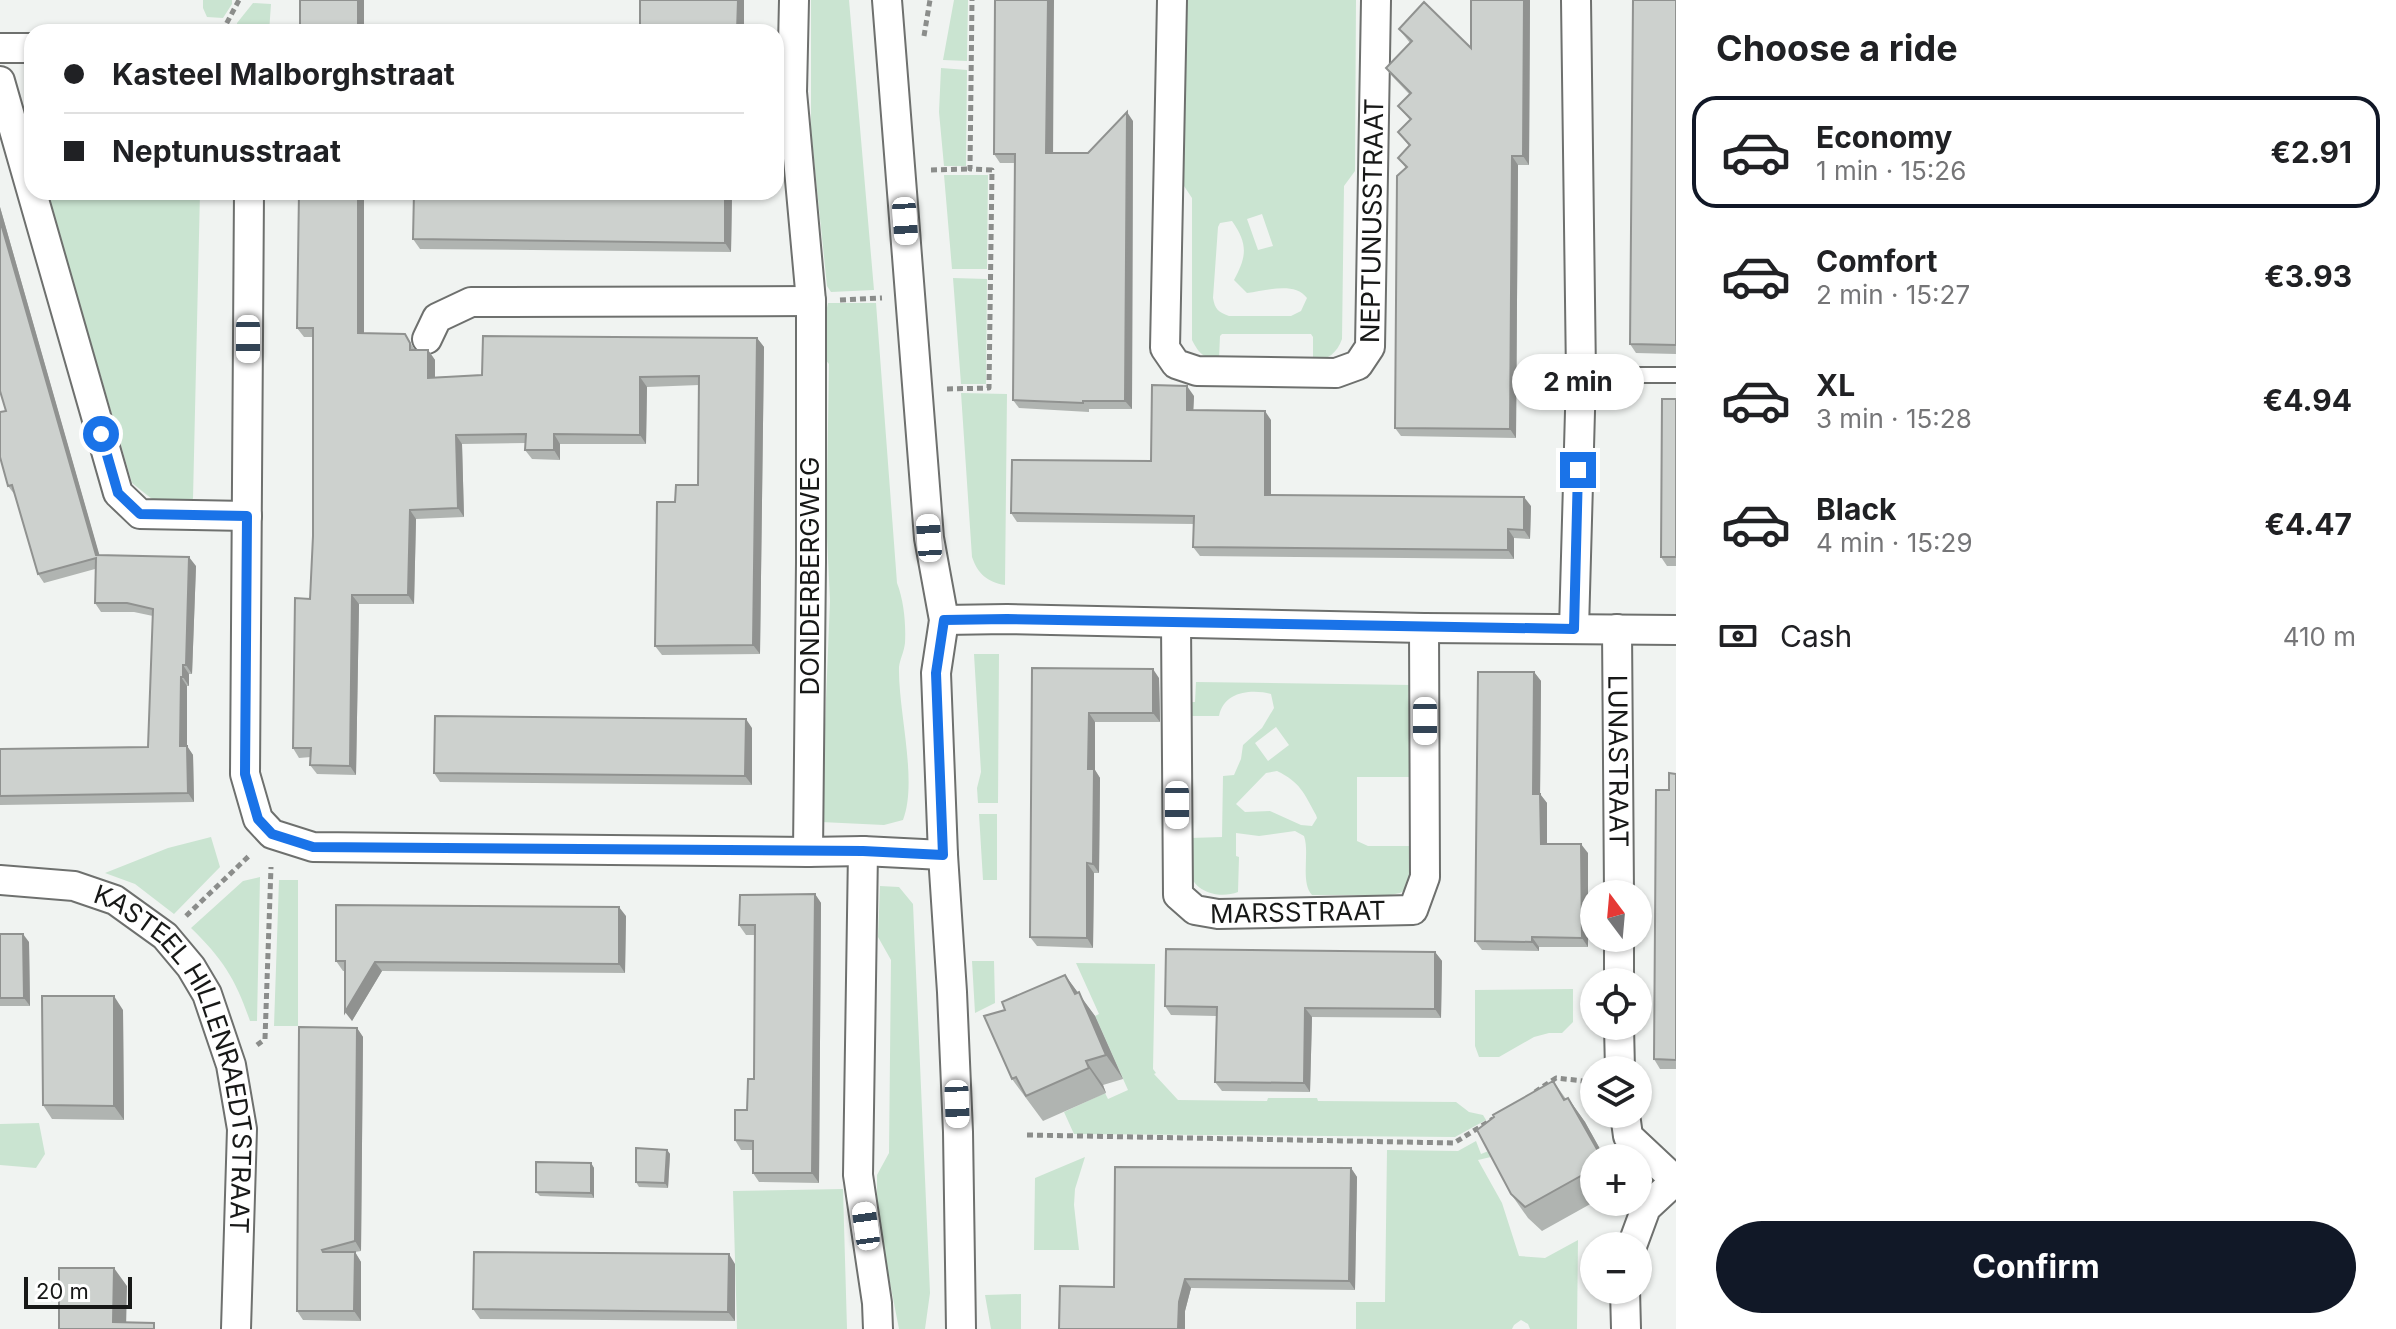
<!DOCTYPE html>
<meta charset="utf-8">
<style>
:root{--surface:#fff;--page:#f2f2f2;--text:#202124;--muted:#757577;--line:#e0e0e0;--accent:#111827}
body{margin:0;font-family:Inter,sans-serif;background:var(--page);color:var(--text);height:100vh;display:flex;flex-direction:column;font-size:30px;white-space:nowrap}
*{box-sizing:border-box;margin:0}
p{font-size:26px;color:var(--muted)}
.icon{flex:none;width:44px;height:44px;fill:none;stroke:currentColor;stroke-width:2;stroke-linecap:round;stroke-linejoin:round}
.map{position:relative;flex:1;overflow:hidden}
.drawer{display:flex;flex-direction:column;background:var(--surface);width:720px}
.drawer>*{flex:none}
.guide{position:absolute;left:24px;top:24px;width:760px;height:176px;border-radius:24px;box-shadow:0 2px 6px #0004;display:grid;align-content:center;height:176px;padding:0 40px;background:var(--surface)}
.needle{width:52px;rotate:344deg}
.controls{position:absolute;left:1580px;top:880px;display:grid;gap:16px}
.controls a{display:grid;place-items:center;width:72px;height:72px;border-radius:50%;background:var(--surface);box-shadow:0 2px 6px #0004;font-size:40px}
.scale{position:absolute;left:24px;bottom:20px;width:108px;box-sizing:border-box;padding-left:8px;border:4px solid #171817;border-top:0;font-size:22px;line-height:28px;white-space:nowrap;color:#171817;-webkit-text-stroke:6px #fff;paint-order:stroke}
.end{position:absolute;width:36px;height:36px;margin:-18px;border:10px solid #1a73e8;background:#fff;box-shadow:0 0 0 4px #fff}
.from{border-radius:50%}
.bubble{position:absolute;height:56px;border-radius:28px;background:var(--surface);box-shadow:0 2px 6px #0004;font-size:26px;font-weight:700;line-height:56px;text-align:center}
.car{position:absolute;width:24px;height:48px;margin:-24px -12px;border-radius:10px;box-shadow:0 0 6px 2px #0007;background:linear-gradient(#fff 24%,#345 0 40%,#fff 0 76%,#345 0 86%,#fff 0)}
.guide b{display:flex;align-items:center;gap:28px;height:76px;font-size:30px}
.guide b+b{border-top:2px solid var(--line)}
.guide i{width:20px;height:20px;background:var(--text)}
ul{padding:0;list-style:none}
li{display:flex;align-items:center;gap:24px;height:112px;margin:0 16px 12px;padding:0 24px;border:4px solid transparent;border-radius:24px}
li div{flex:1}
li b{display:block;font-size:30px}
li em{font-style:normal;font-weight:700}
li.current{border-color:var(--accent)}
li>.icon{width:72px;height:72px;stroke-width:1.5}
h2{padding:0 40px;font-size:36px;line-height:96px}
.pay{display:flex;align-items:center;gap:20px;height:88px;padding:0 40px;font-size:30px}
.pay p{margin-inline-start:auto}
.action{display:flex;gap:16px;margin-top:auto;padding:16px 40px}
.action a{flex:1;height:92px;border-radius:48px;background:var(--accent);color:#fff;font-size:32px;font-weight:700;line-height:92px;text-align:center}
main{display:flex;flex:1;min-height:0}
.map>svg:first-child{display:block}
</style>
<main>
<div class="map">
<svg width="1676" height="1329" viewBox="0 0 1676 1329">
<rect width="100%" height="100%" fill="#f0f3f1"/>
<path fill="#cae4d1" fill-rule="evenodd" d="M203,0H232V4L223,18L207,17L203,8Z
M811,0H849L874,290L831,292L827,286L811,131Z
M954,0H968L967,61L943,60Z
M1184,0H1356L1355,171L1344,186L1342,339C1337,353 1328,360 1313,361V337L1311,334H1222L1220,336L1219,359C1204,358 1199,354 1192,340V198L1182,183ZM1262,214L1273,246L1258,250L1247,219ZM1232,221C1248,244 1247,256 1234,280L1247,293C1266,291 1294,281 1307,298L1301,311L1291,316H1229C1218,312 1215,309 1213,298L1218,227L1220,223Z
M253,3L271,4L269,32H237V23Z
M941,68L967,70L966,166H944L939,112Z
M944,175H988L987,269H952Z
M47,192H200L193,499L157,503L132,483Z
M953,278L987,279L986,384H961Z
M828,303H876L897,583C904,601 906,624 905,643C904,652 900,659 899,667C898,711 918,781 903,820L884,825L821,822L830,601L826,515L816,506V497L827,485L829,364L818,351Z
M961,393L1007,394L1005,585C987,582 978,574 972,557Z
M974,654H999L998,803H978L977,788L981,772Z
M1196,682L1412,685L1411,777H1357V841L1368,846H1415L1417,850L1409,888L1400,893L1390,895H1312C1300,882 1310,853 1304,836L1295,831L1259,836L1236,833V856L1239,857L1238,892C1220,899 1194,893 1189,871C1187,861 1189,848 1190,838L1222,837L1223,776L1234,775L1241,759L1243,745L1262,728L1274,708L1271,694C1252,689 1224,691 1219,716H1192L1190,713V702H1195ZM1276,727L1289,745L1268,761L1255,743ZM1277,771C1300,782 1304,793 1316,815L1317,818L1312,826L1301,825L1270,811L1245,812L1236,804L1266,773Z
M979,814H997V880H983Z
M211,837L220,867L174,914L135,884L105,873L168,848Z
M260,877L257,1021H250C236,980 223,959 191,928L243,881Z
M279,880H298V1026H274Z
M880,886L899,887L913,904L930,1293L925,1329H899L877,1216V1175L889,1153L891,960L878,937Z
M972,961H994L995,1003L975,1013Z
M1076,963L1155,964L1153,1069L1156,1073L1154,1074L1178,1100L1267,1101L1268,1098H1317L1318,1101L1456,1102L1469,1112L1483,1115L1486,1120L1455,1137L1074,1134L1064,1112L1105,1093L1108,1099L1128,1090L1095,1016L1099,1014Z
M1573,989V1022L1562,1033H1549L1534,1037L1499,1057H1479L1475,1046V990Z
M39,1123L45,1154L36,1168L0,1165V1124Z
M1476,1141L1481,1154L1491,1150L1495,1156L1478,1160L1502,1203L1519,1256L1545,1258L1578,1240L1577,1329H1530L1528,1324L1521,1320L1514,1325L1512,1329H1356V1302H1385L1387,1150L1458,1151Z
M1085,1157L1075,1189L1074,1205L1079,1250H1034L1035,1178Z
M843,1189L847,1329H737L733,1191Z
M1021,1294V1329H991L985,1295Z"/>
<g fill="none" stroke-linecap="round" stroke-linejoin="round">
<g stroke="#6e706e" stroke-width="18">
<path id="lane" d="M1581,375H1676"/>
</g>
<g stroke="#6e706e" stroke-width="32">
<g id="street">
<path d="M794,0L792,92L811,301V562L808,852"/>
<path d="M887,0L929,538L944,620L936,673L943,855L952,992L958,1132L961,1329"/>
<path id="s1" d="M1172,0L1165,348L1176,364L1197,371L1336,373L1358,365L1370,347L1376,0"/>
<path d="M0,48H32"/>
<path d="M0,81L118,493L140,514L247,516"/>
<path d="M249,192L245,774L258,819L272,834L313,847L808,852L863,851L943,855"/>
<path d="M427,339L437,318L471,302L811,301"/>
<path d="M944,620L1007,619L1424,628L1676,630"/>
<path id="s2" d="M1176,623L1178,895L1195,910L1218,914L1413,910L1425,877L1424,628"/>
<path d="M1574,629L1581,375L1576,0"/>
<path id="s3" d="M1617,629L1619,894"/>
<path d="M863,851L858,1175L877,1303L878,1329"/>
<path id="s4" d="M0,880L74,886L115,900L165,936L191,967L207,994L231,1065L242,1129L236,1329"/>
<path d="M1619,938V982"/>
<path d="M1619,1026L1620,1070"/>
<path d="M1625,1114L1628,1136L1675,1180"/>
<path d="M1632,1246L1646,1208L1676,1180"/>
<path d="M1625,1290L1626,1329"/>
</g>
</g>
<path stroke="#8b8d8b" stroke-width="5" stroke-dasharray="6 4" stroke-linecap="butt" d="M222,32L239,0
M924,36L930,0
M931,170L970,169
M840,300L882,298
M947,389L989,388L992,170L970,169L972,0
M186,916L251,854
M257,1045L265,1039L271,867
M1535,1092L1556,1078L1593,1082
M1027,1135L1454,1143L1493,1119"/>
<use href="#lane" stroke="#fff" stroke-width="14"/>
<use href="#street" stroke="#fff" stroke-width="28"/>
</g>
<path fill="#b0b4b1" d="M1471,0H1530L1529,165H1518L1516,438L1401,436L1395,428L1406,168L1398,158L1409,146L1398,132L1410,120L1398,106L1410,95L1392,76L1386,68L1410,43L1399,29L1471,48Z
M1676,0V354L1636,353L1630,344Z
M1133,121L1132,409H1089V412L1019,408L1013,400L1015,163H1000L994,154L1088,153Z
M364,192V333L405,334L415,350H428L435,360V377L482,375L757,338L764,347L760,654L662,655L655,646L675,502L698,485L699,385L647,387L646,444H560V460L532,459L525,450L526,443L462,444L464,517L416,519L414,604H359L356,775L317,774L310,765L311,757L299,758L293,748L310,599L313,536V337H304L297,328Z
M732,195L731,252L420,249L413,239Z
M0,207L99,555L196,566L192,674H189V686H187V746L193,755L194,802L0,805V749L148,747L153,616L134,612H101L95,603V569L44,583L38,574L15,495L8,486Z
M1194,396L1193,410L1271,420V495L1531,506L1530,539L1514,538V559L1200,556L1193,547L1194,524L1017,522L1011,513L1151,461Z
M1676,399V566H1667L1661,557Z
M1032,668L1159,678L1160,722H1095V770L1100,778L1099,873H1094L1093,948L1037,946L1030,937Z
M1534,672L1541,681L1540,794L1547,803V844L1588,853V947H1539V951L1482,950L1475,941Z
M752,728V785L440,782L434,773Z
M1676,774V1069H1660L1654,1059L1669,790Z
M815,894L821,903L819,1183L759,1182L753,1173V1150H741L735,1140L747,1110L754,1079L755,935H746L739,925Z
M626,916L625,973L382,971L352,1021L345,971H343L336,961Z
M0,934L29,942L30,1006H0Z
M1435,952L1442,961L1441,1018L1312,1017L1310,1092L1222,1091L1215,1082L1216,1016L1171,1015L1165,1006Z
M1065,975L1095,1016L1123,1079L1103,1085L1106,1093L1043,1121L1012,1079L1005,1010Z
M123,1010L124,1120L52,1119L43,1105Z
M357,1028L363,1037L361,1251L355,1252L361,1262V1321L303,1320L297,1311Z
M1553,1081L1566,1099L1568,1098L1585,1122L1605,1158H1594V1202L1542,1231L1528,1218L1511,1194Z
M667,1150L670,1154L668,1188L639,1187L636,1182Z
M591,1163L594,1168V1198L540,1196L536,1192Z
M1351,1168L1357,1177L1355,1290L1191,1288L1185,1311L1114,1287Z
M735,1264V1321L480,1319L473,1309Z"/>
<path fill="#909290" d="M358,0H364V32H358Z
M738,0H744V32H737Z
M1048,0H1054L1053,161L1046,153Z
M1524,0H1530L1529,165L1523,156Z
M1127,112L1133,121L1132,409L1125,401Z
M1512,156L1518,165L1516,438L1510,429Z
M358,192H364V342L358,333Z
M725,192H729L732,195L731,252L725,243Z
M0,207L102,564L96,555L0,220Z
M757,338L764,347L760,654L753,645Z
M428,350L435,360V387L428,378Z
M640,377L647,387L646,444L640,435Z
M1187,386L1194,396L1193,419L1187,410Z
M1265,411L1271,420V504L1265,495Z
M554,434L560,444V460L554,450Z
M456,435L462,444L464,517L458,508Z
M1524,497L1531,506L1530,539L1524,530Z
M410,510L416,519L414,604L408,595Z
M1508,529L1514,538V559L1508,550Z
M189,557L196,566L192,674L186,665Z
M352,595L359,604L356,775L350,766Z
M183,665L189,674V686L183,677Z
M1153,669L1159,678L1160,722L1153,713Z
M1534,672L1541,681L1540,803L1533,794Z
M181,677L187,686V755L180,746Z
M1089,713L1095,722V770L1100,778L1099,873L1093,864L1088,769Z
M746,719L752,728V785L745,776Z
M187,746L193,755L194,802L188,793Z
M1540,794L1547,803V853L1541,844Z
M1581,844L1588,853V947L1582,938Z
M1087,863L1094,873L1093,948L1087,938Z
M815,894L821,903L819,1183L812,1173Z
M619,907L626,916L625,973L619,964Z
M23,934L29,942L30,1006L24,998Z
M1532,937L1539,947V951L1532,942Z
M1435,952L1442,961L1441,1018L1435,1009Z
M375,962L382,971L352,1021L345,1012Z
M1065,975L1095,1016L1123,1079L1106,1055Z
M114,996L123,1010L124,1120L114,1106Z
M1305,1008L1312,1017L1310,1092L1304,1083Z
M357,1028L363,1037L361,1251L355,1241Z
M1086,1061L1103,1085L1106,1093L1089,1068Z
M1568,1098L1585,1122L1605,1158H1602Z
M667,1150L670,1154L668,1188L665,1183Z
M591,1163L594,1168V1198L591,1193Z
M1351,1168L1357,1177L1355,1290L1349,1281Z
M355,1252L361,1262V1321L354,1311Z
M729,1254L735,1264V1321L728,1312Z
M114,1268L127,1286L126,1329L113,1322Z
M1185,1279L1191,1288L1185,1311V1329H1178L1179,1302Z"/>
<path fill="#cdd1ce" stroke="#909290" stroke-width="2" d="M300,0H358V32H300Z
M640,0H738L737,32H640Z
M995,0H1048L1046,153H1088L1127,112L1125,401H1083V403L1013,400L1015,154H994Z
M1471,0H1524L1523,156H1512L1510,429L1395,428L1397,176L1407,167L1398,158L1410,145L1398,132L1411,119L1398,106L1411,93L1386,68L1412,41L1399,29L1424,2L1471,48Z
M1633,0H1676V345L1630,344Z
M299,192H358V333L405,334L410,343V350H428V378L482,375L483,336L757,338L753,645L655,646L657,502H675L676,485H698L699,376L640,377V435L554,434V450H525L526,434L456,435L458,508L410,510L408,595H352L350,766L310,765L311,748H293L295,598L310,599L313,536V328H297Z
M414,192H725V243L413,239Z
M0,220L96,555L189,557L186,665H183V677H181L180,746H187L188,793L0,796V749L148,747L153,609L127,603H95L96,558L38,574L12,485L8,486L0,457V412L6,411L0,391Z
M1152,385L1187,386V410L1265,411V495L1524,497V530L1508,529V550L1193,547L1194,516L1011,513L1012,460L1151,461Z
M1662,399H1676V557H1661Z
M1032,668L1153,669V713H1089L1088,769H1094L1093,864L1087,863V938L1030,937Z
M1478,672H1534L1533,794H1540L1541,844H1581L1582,938L1532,937V942L1475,941Z
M435,716L746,719L745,776L434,773Z
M1669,773L1676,774V1060L1654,1059L1656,790H1669Z
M815,894L812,1173H753V1141L735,1140V1110H747L748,1079H754L755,925H739L740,895Z
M336,905L619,907V964L375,962L345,1012V961H336Z
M0,934H23L24,998H0Z
M1166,949L1435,952V1009L1305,1008L1304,1083L1215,1082L1217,1007L1165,1006Z
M1065,975L1075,994L1079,992L1106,1055L1086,1061L1089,1068L1026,1096L1016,1077L1012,1079L984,1016L1005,1010L1002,1002Z
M42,996H114V1106L43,1105Z
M299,1027L357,1028L355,1241L322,1250L323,1252H355L354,1311H297Z
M1553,1081L1564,1100L1568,1098L1602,1158H1594V1163L1584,1170L1586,1173L1525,1207L1511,1194L1477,1130L1494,1117L1493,1115Z
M636,1148L667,1150L665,1183L636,1182Z
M536,1162L591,1163V1193L536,1192Z
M1115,1167L1351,1168L1349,1281L1185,1279L1179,1302L1178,1329H1059L1060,1286L1114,1287Z
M474,1252L729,1254L728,1312L473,1309Z
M59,1268H114L113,1322L154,1323V1329H59Z"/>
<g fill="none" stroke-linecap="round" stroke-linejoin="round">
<path stroke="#1a73e8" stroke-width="10" d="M101,434L118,493L140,514L247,516L245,774L258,819L272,834L313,847L863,851L943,855L936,673L944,620L1007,619L1574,629L1578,470"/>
</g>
<g text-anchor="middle" stroke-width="6" stroke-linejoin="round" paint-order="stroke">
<g font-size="26" fill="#171817" stroke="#fff">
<text dy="9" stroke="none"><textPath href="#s1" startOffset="700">NEPTUNUSSTRAAT</textPath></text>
<text transform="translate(810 576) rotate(-90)" y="9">DONDERBERGWEG</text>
<text dy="9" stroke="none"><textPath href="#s3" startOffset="132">LUNASTRAAT</textPath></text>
<text dy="9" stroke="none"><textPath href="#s2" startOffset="398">MARSSTRAAT</textPath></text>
<text dy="9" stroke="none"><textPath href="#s4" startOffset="296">KASTEEL HILLENRAEDTSTRAAT</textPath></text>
</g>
</g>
</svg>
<div class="controls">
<a><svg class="needle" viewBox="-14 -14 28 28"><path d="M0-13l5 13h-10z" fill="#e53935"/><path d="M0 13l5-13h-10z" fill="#757577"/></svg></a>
<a><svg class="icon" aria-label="locate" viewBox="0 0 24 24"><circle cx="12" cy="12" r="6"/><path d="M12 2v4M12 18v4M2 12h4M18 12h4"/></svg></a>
<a><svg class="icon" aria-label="layers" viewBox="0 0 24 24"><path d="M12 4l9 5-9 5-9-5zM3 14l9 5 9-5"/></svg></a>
<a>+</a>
<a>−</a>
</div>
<div class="scale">20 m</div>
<i class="end from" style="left:101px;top:434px"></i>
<i class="end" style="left:1578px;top:470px"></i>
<div class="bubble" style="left:1512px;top:354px;width:132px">2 min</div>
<i class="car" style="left:905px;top:221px;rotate:176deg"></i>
<i class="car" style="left:248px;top:339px;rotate:180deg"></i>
<i class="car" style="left:929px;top:538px;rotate:356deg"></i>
<i class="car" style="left:1425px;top:721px;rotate:180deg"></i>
<i class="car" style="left:1177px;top:805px;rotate:180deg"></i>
<i class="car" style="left:957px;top:1104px;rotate:178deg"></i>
<i class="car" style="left:866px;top:1226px;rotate:352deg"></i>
<div class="guide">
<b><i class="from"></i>Kasteel Malborghstraat</b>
<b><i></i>Neptunusstraat</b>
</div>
</div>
<section class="drawer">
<h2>Choose a ride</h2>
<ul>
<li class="current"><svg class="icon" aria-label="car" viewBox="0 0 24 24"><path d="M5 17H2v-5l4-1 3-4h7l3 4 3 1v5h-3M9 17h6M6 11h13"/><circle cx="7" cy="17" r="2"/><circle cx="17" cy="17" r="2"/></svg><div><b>Economy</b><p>1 min · 15:26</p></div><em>€2.91</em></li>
<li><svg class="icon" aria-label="car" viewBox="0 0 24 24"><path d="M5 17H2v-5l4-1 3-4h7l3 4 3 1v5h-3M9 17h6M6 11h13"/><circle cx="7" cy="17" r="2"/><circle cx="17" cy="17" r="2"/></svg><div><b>Comfort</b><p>2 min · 15:27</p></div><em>€3.93</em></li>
<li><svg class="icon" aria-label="car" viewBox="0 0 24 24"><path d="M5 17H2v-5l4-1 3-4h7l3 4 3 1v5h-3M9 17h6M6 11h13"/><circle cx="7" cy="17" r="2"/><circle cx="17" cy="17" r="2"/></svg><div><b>XL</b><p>3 min · 15:28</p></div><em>€4.94</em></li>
<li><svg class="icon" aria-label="car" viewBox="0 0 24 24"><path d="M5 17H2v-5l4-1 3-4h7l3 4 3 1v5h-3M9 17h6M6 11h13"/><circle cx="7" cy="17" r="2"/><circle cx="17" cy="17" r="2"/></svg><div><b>Black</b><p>4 min · 15:29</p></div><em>€4.47</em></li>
</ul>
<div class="pay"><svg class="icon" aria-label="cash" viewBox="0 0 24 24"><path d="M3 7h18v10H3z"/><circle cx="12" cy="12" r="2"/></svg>Cash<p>410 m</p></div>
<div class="action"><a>Confirm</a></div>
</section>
</main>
